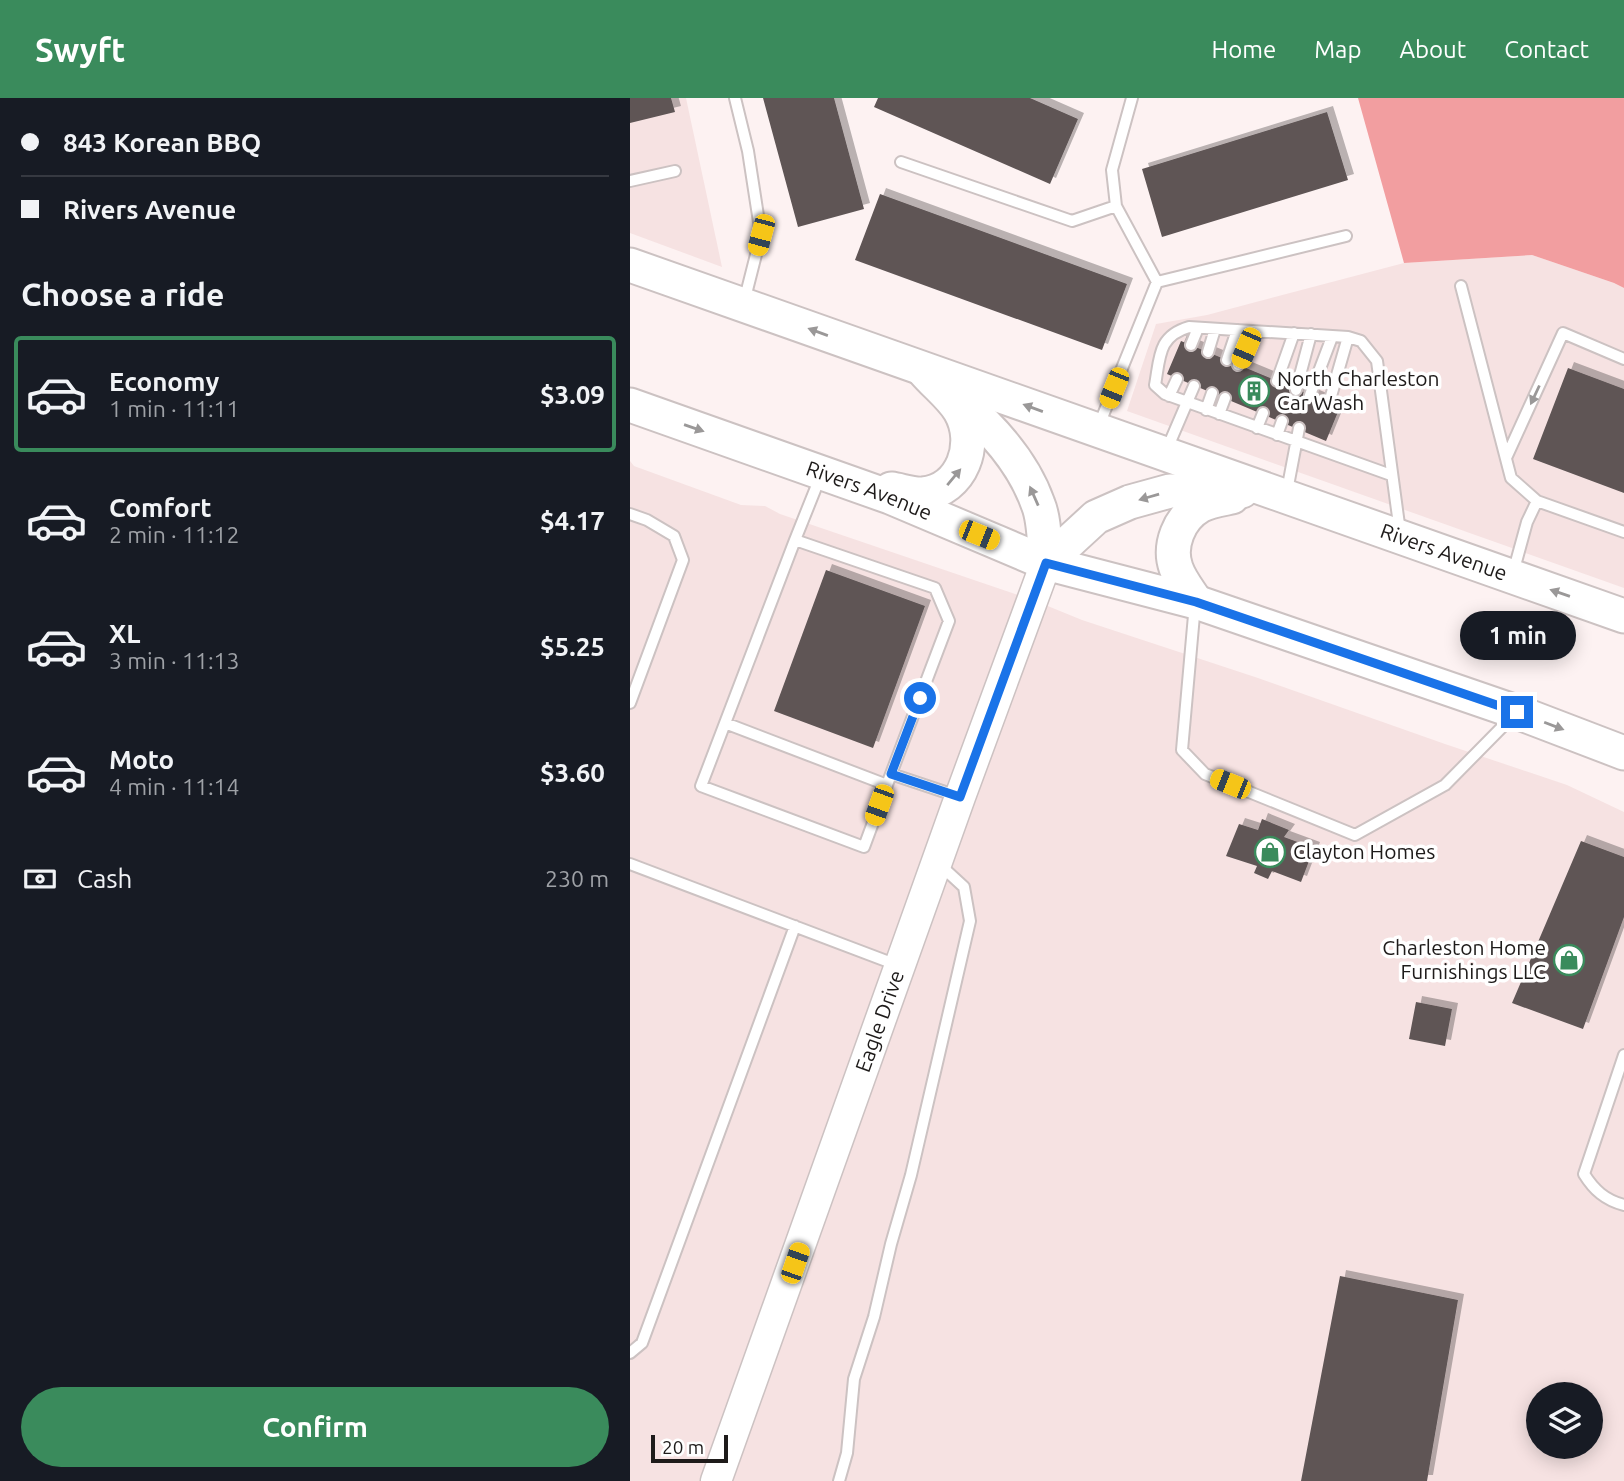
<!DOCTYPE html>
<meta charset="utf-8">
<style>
:root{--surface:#171b24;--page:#20242c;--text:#f1f3f6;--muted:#9ea1a6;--line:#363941;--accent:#3a8b5c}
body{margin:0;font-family:Ubuntu,sans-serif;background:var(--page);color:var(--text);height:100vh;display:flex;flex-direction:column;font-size:26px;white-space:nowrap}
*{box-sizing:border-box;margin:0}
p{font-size:23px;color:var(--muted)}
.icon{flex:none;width:38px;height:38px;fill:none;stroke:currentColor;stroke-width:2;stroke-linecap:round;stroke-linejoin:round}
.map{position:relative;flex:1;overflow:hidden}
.panel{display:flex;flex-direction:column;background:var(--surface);width:630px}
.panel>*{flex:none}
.banner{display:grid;align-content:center;height:154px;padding:0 21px;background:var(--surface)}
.controls{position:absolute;left:896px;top:1284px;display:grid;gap:14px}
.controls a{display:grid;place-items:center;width:77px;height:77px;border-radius:50%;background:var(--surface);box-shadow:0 4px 18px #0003;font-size:35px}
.scale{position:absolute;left:21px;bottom:18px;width:77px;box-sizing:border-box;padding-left:7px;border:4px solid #1e1b1a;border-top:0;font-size:19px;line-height:24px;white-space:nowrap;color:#1e1b1a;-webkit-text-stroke:5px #fff;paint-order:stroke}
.end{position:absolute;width:32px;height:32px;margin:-16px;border:9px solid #1a73e8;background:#fff;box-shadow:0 0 0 4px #fff}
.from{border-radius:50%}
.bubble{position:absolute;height:49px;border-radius:24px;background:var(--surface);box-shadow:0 4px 18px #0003;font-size:23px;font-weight:700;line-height:49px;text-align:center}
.car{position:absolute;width:21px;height:42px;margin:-21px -10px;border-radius:9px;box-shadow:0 0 5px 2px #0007;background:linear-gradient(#f5c518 24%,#345 0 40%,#f5c518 0 76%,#345 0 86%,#f5c518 0)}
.banner b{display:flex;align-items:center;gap:24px;height:66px;font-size:26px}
.banner b+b{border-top:2px solid var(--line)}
.banner i{width:18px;height:18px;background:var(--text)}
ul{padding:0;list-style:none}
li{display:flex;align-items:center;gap:21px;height:116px;margin:0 14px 10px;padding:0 7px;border:4px solid transparent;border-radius:7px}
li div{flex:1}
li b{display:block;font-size:26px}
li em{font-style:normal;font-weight:700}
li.selected{border-color:var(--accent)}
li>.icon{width:63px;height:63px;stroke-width:1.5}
h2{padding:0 21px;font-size:32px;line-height:84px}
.pay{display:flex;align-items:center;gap:18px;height:77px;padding:0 21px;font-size:26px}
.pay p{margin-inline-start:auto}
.button{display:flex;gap:14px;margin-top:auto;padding:14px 21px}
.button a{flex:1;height:80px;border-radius:42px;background:var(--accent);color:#fff;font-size:28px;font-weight:700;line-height:80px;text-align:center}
header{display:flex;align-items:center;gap:42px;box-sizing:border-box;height:98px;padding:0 35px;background:var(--accent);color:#fff}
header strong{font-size:33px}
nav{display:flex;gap:38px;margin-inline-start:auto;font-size:24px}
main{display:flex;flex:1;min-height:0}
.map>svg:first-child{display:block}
</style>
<header>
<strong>Swyft</strong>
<nav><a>Home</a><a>Map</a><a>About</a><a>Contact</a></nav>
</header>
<main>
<section class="panel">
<div class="banner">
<b><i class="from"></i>843 Korean BBQ</b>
<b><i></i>Rivers Avenue</b>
</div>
<h2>Choose a ride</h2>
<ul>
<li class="selected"><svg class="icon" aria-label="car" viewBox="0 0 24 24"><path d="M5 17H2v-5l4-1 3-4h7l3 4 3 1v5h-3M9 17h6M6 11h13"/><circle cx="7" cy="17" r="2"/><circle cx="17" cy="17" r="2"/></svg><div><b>Economy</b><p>1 min · 11:11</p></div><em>$3.09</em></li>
<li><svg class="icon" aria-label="car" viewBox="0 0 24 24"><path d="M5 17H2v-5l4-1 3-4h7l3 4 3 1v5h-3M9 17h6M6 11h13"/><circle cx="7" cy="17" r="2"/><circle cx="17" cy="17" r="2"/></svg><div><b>Comfort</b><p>2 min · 11:12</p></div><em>$4.17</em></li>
<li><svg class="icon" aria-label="car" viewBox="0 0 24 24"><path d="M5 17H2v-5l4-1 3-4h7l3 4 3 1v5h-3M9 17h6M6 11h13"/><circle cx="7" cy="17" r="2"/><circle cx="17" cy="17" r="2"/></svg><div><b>XL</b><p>3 min · 11:13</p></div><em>$5.25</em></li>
<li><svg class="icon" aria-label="car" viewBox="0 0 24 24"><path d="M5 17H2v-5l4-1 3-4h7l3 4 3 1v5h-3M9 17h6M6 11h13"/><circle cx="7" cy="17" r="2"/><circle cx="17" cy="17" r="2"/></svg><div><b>Moto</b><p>4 min · 11:14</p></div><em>$3.60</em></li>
</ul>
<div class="pay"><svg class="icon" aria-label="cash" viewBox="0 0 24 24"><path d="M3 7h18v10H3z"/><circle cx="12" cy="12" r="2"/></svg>Cash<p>230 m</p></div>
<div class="button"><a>Confirm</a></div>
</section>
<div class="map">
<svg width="994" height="1383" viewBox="0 0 994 1383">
<defs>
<filter id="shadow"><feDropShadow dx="6" dy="-6" stdDeviation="0" flood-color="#0004"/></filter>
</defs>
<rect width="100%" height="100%" fill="#fdf2f2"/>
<path fill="#f6e2e2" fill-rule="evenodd" d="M0,0H56L92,169L0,135Z
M902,157L984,185L994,190V490L497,313L526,226L577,217L774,165Z
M0,363L4,368L111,407L135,408L150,416L403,502L452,522L628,580L815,646L937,687L994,714V1383H0ZM908,1297H961V1349H908Z"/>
<path fill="#f29ea0" d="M728,0H994V190L984,185L902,157L774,165Z"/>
<path fill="#5e5555" filter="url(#shadow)" d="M0,0H41L45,14L0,25Z
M133,0H204L234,111L168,129Z
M248,0H400L448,21L420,86L244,9Z
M697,14L718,82L532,139L512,71Z
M250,96L497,186L472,252L225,162Z
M551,243L710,309L696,343L537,276Z
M938,270L994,291V395L903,361Z
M196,472L295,508L243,650L144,613Z
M632,721L659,732L654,739L684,750L671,784L642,773L638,781L624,775L627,768L596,758L609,726L628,732Z
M951,743L994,759V819L953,931L882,905Z
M786,904L822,911L815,948L779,941Z
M710,1178L828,1202L797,1383H671Z"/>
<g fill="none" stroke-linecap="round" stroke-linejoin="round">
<g stroke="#ccc2c2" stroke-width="14">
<path id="lane" d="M105,0L118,53L131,137L114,204
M502,0L482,72L486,108L527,184L716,138
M271,64L442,123L486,108
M0,83L45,73
M831,188L881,380L907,403
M561,247L568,230
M578,254L585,231
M597,262L607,232
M608,267L623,233
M647,283L664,235
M666,292L681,236
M680,297L702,239
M539,298L547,281
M699,305L718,239
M576,312L582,295
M589,316L595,300
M469,327L527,184
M627,330L633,315
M647,337L652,323
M537,351L564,288
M876,360L933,235L994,261
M191,377L165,442L305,490L319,523L261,676L327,698
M761,377L535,296L525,287C530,259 528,238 559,229L718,239L731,243L747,263L770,434
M657,393L669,330
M0,416L17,422L44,438L53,462L0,605
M165,442L71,688L234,749L261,676
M883,475L897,424L907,403L994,434
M565,506L552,652L575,676L725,737L815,687L883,618
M95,625L257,687
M0,766L267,867
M994,957L954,1076C964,1092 975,1102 994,1107
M0,1255L12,1245L165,828
M209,1383L217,1355L224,1281L244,1219L261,1146L281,1077L340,823L334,789L309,766"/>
</g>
<g stroke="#ccc2c2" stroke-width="33">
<g id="secondary">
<path id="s1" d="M86,1383L330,699L416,465"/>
</g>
</g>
<g stroke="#ccc2c2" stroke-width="37">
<g id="primary">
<path id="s2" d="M0,167L994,518"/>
<path d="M330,303C362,330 394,366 408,406C415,423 414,446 416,465"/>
<path id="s3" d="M0,307L260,399L416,465L566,504L892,616L994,655"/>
<path d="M261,391C270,392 283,397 293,396C332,392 349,346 330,313C322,299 305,286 294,273"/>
<path d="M416,465L466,419L500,404L540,393H612"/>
<path d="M566,504C559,493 550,482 546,470C538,448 549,420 570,408C579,403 593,401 602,399"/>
</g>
</g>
<use href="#lane" stroke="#fff" stroke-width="10"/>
<use href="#secondary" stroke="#fff" stroke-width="30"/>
<use href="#primary" stroke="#fff" stroke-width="33"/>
</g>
<defs><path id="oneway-solid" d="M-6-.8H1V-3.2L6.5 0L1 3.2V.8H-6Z" transform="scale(1.75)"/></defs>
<g fill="#9a9898">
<use href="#oneway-solid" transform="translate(188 234) rotate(-160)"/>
<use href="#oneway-solid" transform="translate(905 297) rotate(115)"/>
<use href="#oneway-solid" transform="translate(403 310) rotate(-160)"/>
<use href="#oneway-solid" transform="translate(64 330) rotate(19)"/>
<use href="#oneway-solid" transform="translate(324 379) rotate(-50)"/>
<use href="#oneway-solid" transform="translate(404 398) rotate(-114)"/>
<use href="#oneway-solid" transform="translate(519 399) rotate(164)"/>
<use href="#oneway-solid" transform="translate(930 495) rotate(-161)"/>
<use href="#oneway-solid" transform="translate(924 628) rotate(21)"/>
</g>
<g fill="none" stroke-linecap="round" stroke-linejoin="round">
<path stroke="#1a73e8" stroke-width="9" d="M290,600L261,676L330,699L416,465L566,504L887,614"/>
</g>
<defs>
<g id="building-ring" transform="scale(1.575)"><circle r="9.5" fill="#fff" stroke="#3a8b5c" stroke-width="1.5"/><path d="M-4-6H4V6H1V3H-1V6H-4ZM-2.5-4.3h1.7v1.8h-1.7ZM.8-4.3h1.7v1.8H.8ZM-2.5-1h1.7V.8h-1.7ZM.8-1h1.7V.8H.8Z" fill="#3a8b5c"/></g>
<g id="shop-ring" transform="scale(1.575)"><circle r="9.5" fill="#fff" stroke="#3a8b5c" stroke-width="1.5"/><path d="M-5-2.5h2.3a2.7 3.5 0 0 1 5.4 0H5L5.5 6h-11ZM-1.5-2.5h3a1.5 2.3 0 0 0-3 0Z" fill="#3a8b5c"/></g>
</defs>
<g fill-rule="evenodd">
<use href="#building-ring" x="624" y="293"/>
<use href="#shop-ring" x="640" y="754"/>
<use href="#shop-ring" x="939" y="862"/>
</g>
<g text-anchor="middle" stroke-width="7" stroke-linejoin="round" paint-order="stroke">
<g font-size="21" fill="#1e1b1a" stroke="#fff" text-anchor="start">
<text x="647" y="288">North Charleston<tspan x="647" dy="24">Car Wash</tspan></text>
<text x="663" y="761">Clayton Homes</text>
<text x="916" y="857" text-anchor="end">Charleston Home<tspan x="916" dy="24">Furnishings LLC</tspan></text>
</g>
<g font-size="21" fill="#1e1b1a" stroke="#fff">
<text dy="7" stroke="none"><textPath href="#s3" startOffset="254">Rivers Avenue</textPath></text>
<text dy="7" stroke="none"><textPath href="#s2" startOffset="863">Rivers Avenue</textPath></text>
<text dy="7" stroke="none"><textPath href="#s1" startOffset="488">Eagle Drive</textPath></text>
</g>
</g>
</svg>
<div class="controls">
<a><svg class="icon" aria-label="layers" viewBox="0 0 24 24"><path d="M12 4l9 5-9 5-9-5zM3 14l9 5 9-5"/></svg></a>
</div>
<div class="scale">20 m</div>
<i class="end from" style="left:290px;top:600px"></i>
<i class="end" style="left:887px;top:614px"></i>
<div class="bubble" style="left:830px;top:513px;width:116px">1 min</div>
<i class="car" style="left:131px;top:137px;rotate:195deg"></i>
<i class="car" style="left:616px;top:250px;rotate:203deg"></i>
<i class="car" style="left:484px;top:290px;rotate:202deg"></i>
<i class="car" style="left:349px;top:437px;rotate:112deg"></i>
<i class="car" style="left:600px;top:686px;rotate:292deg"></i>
<i class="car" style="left:249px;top:707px;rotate:200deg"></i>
<i class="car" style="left:165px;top:1165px;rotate:19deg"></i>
</div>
</main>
